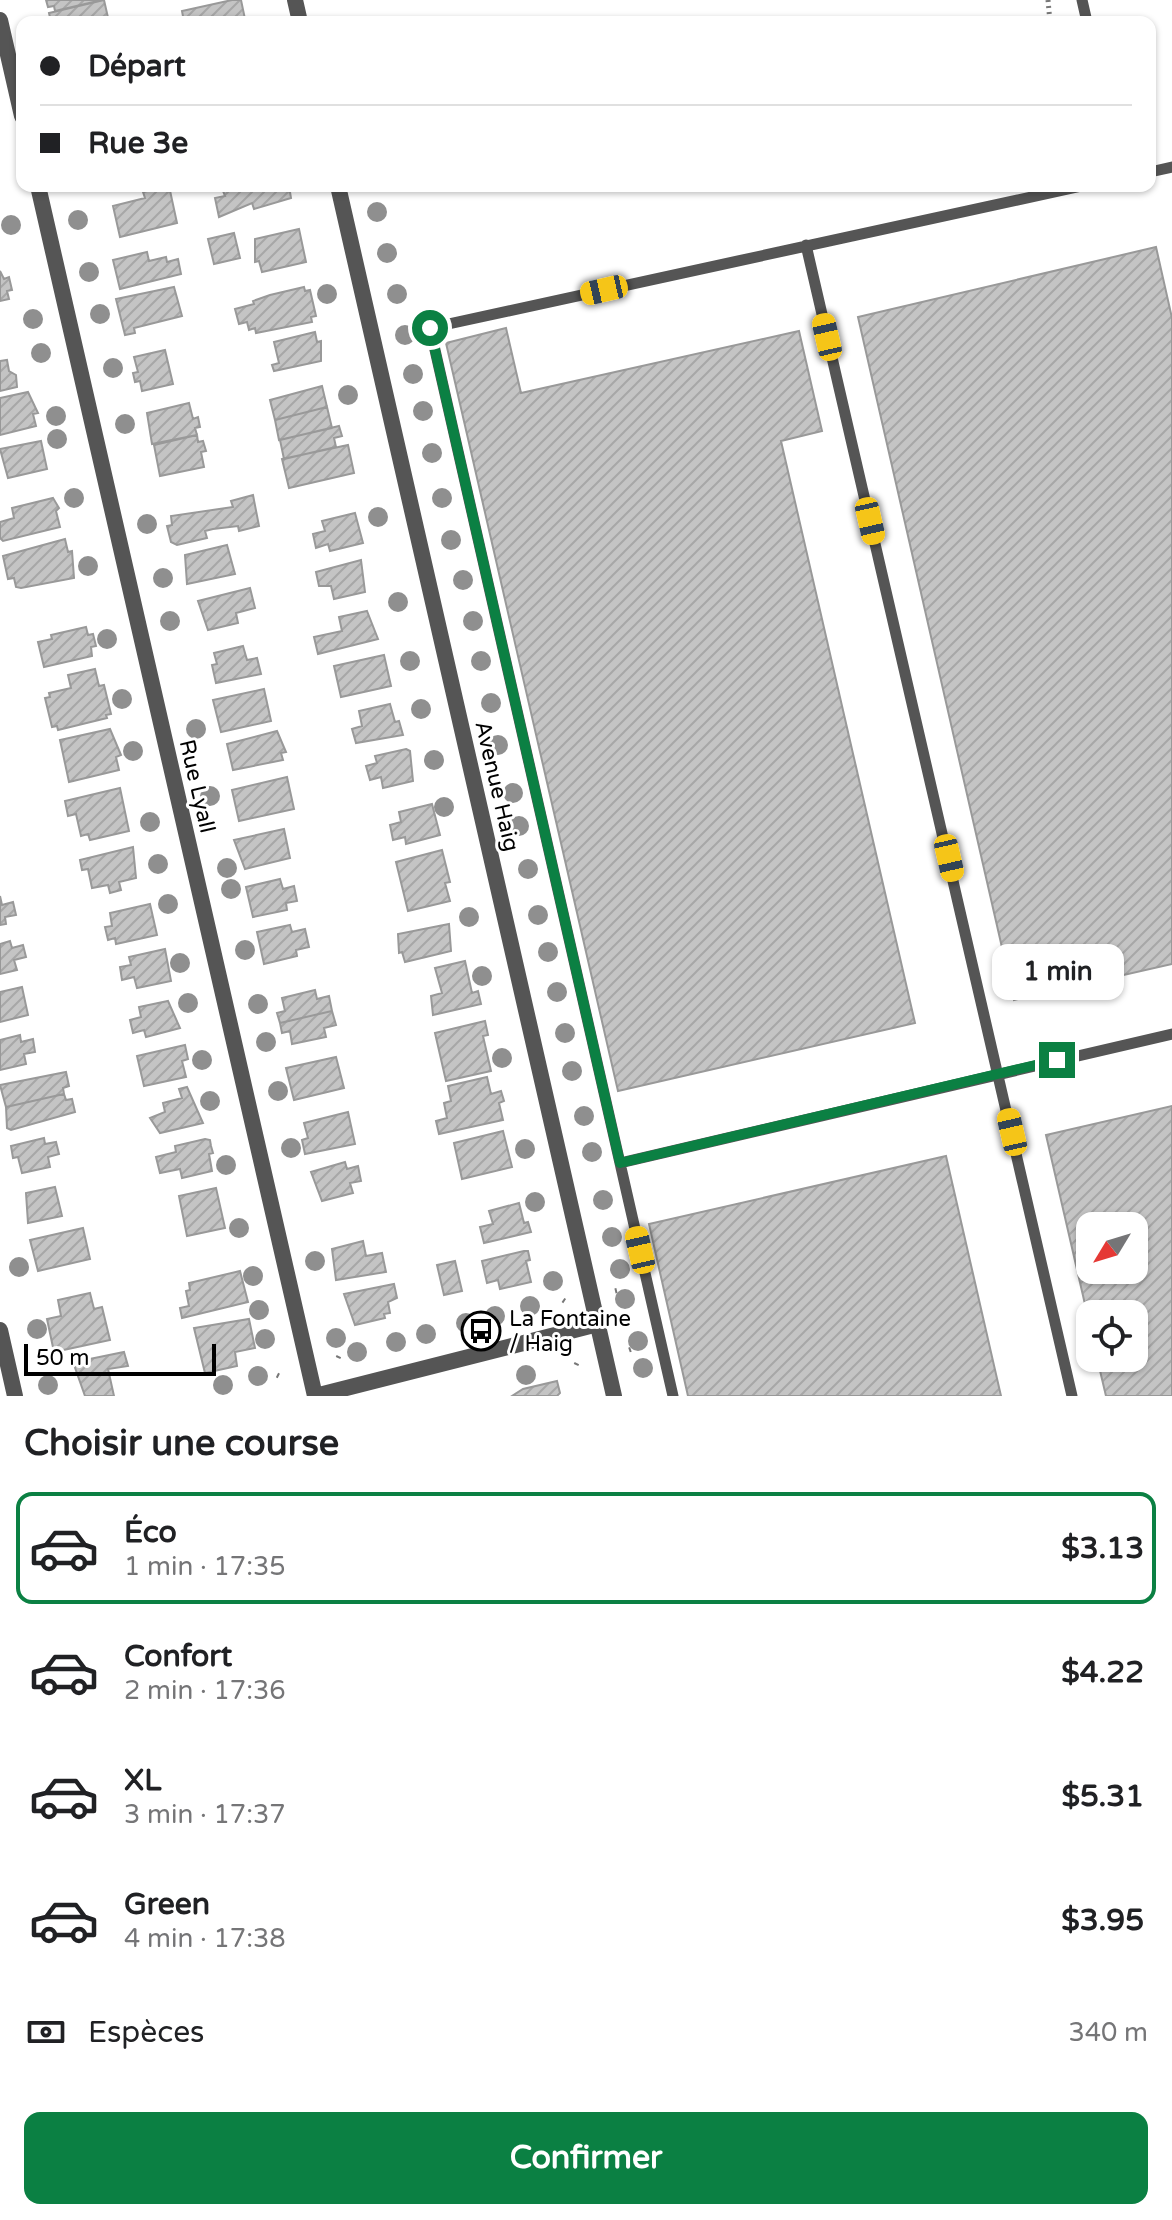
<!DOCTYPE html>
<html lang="fr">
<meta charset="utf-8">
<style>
:root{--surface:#fff;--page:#f2f2f2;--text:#202124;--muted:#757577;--line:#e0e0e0;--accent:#0b8043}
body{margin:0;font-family:"Varela Round",sans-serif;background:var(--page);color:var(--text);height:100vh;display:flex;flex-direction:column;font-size:30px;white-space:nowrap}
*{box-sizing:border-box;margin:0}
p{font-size:26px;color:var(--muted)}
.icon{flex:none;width:44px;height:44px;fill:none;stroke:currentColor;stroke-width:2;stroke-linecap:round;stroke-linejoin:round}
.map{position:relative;height:1396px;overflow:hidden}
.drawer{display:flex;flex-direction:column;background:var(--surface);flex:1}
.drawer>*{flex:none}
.top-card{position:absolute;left:16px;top:16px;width:1140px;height:176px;border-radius:16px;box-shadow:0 2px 6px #0004;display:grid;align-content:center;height:176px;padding:0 24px;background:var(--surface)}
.needle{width:52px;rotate:232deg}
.controls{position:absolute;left:1076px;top:1212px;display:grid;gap:16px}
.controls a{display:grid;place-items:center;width:72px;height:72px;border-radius:16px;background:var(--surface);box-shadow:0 2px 6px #0004;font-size:40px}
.scale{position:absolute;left:24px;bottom:20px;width:192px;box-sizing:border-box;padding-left:8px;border:4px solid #000;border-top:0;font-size:22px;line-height:28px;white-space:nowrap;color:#000;-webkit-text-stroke:6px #fff;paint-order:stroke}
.end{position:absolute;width:36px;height:36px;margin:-18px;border:10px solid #0b8043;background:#fff;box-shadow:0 0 0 4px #fff}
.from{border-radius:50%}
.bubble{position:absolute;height:56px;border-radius:16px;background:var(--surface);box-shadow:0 2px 6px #0004;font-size:26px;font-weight:700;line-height:56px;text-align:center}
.car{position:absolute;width:24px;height:48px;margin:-24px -12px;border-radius:10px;box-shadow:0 0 6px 2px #0007;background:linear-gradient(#f5c518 24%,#345 0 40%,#f5c518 0 76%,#345 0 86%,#f5c518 0)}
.top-card b{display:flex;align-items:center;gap:28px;height:76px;font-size:30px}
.top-card b+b{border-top:2px solid var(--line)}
.top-card i{width:20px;height:20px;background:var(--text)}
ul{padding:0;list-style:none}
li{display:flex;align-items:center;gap:24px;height:112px;margin:0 16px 12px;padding:0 8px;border:4px solid transparent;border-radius:16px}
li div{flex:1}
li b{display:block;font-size:30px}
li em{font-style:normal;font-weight:700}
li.active{border-color:var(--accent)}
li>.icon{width:72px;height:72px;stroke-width:1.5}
h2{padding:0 24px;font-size:36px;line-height:96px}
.pay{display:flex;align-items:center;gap:20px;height:88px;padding:0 24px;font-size:30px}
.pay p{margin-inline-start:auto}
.cta{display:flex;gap:16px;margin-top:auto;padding:16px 24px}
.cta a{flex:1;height:92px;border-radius:16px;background:var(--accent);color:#fff;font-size:32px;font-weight:700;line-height:92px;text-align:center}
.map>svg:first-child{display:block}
</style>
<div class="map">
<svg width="1172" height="1396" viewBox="0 0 1172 1396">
<defs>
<pattern id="building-hatch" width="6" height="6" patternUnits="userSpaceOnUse" patternTransform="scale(2)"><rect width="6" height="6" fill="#c4c4c4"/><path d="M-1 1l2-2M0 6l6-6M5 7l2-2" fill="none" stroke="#a7a7a7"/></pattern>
</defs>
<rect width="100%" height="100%" fill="#fff"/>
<path fill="url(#building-hatch)" stroke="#999" stroke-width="2" fill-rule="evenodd" d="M46,0H102L55,11L54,6L48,7Z
M104,0L109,22H51L49,13Z
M232,0H241L245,19L184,22L182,11Z
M169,186L177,223L120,237L113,206L145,198L143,192Z
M221,186H289L291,198L254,209L252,203L219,217L215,198L225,196Z
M299,229L306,262L262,272L259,261L255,262V239Z
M234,233L240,258L214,264L208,239Z
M1156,247L1172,318V964L1014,1000L858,317Z
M147,252L149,261L166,257L167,262L178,259L181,274L120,289L113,260Z
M0,271L4,279L9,277L12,290L7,291L9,299L0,301Z
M174,287L182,316L134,328L135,333L125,335L116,299Z
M304,287L305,291L310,290L316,316L311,317L312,322L256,333L255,328L249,330L247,322L239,324L235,309L254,304L253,301L270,295Z
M506,328L521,393L799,331L822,431L781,441L915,1023L618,1091L446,343Z
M315,332L317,342L321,341V361L274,371L272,365L279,363L274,342Z
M165,350L173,384L142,391L140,381L135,382L133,373L138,372L134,357Z
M7,360L9,371L16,375L17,387L0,391V361Z
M322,386L327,407L275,420L270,400Z
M28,392L38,413L33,414L36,426L0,435V398Z
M189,403L193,419L198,417L200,427L195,428L197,435L152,444L147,413Z
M327,407L332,428L279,440L275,420Z
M339,426L342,436L334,438L336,447L284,459L280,440Z
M197,435L198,442L203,441L206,451L201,452L204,467L160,476L154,445Z
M41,441L47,469L8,478L0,449Z
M348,445L354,473L289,488L282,459Z
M253,495L259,526L239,531L238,526L213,529L205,531L207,538L177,545L171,542L167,526L172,525L171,516L233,507L231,501Z
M53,498L59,508L56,511L60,527L3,541L0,538V522L14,518L12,508Z
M355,513L363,543L330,551L328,544L316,548L313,534L325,531L322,521Z
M65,539L68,552L72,551L74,578L21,588L16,587L14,578L8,579L3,556Z
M227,545L235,574L187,584L185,555Z
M361,560L365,592L334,599L331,586H319L316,572Z
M250,588L255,608L236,613L238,623L208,630L198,601Z
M367,611L378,639L318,654L314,637L342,631L339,617Z
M86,627L88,635L93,634L96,646L91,647L92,656L44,667L38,642L52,639L51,635Z
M243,646L247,660L257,658L261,674L216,683L212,665L217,664L214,653Z
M384,655L391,686L341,697L334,666Z
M95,669L99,686L104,685L111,714L106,715L107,718L58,730L57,726L52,727L45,698L50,697L49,693L71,688L68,675Z
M264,689L271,721L221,732L213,700Z
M390,704L395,722L399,721L403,735L356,743L352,729L362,726L359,711Z
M110,729L121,755L116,757L119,770L69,782L60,740Z
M277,731L286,752L281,753L283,760L233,770L227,744Z
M406,749L410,751L413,781L383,788L381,777L370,780L366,766L377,763L375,756Z
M287,777L294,809L239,821L232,790Z
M120,788L129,831L90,840L88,834L81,836L76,814L68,816L65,801Z
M432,804L440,835L406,844L405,837L393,840L390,825L401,822L399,812Z
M284,829L290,858L245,869L234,840Z
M133,847L136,878L119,882L121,890L110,893L108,885L92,888L88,869L82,870L80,860Z
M442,850L450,882L445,883L450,901L408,911L396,862Z
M280,879L283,889L294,886L297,901L286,903L287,910L253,917L246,887Z
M0,896L2,905L13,902L16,915L5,917L6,924L0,925Z
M150,904L157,935L116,944L115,938L108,940L105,927L112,926L110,913Z
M449,924L451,951L405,962L402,952L399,953L398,934Z
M290,925L292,932L305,929L309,947L296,950L297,956L264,964L257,932Z
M10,941L12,948L23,945L26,957L14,960L17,970L0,974V944Z
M165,949L171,981L137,988L134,977L122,980L120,967L131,965L129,957Z
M465,961L472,993L478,991L481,1004L433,1015L431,996L442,993L435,968Z
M22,987L28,1015L0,1022V992Z
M315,990L317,999L329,996L332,1011L280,1023L277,1013L285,1011L282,998Z
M168,1001L180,1028L146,1037L144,1030L133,1033L130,1020L141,1017L139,1007Z
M332,1011L336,1025L324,1028L326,1037L292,1044L290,1031L282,1033L280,1023Z
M485,1021L488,1035L483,1036L491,1071L446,1081L435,1033Z
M20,1035L21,1042L33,1039L35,1052L24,1054L26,1064L0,1070V1040Z
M185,1045L188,1059L182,1061L186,1077L144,1086L137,1056Z
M336,1057L344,1088L294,1100L286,1068Z
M66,1072L69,1086L63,1088L64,1094L6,1107L0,1085Z
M487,1077L491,1094L501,1091L504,1101L499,1103L503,1120L439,1134L436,1121L447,1118L444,1103L451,1101L448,1086Z
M187,1087L203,1123L160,1133L150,1118L165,1112L163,1103L182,1098L179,1089Z
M64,1094L66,1100L72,1099L75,1112L11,1130L7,1128L6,1107Z
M1172,1106V1396H1106L1097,1358H1134V1314H1090V1326L1046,1135ZM1090,1226H1134V1270H1090Z
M348,1112L355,1144L305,1154L302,1140L308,1138L304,1123Z
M503,1131L512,1167L462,1179L454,1143Z
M44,1138L45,1144L56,1142L59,1154L48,1157L50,1167L22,1173L18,1157L13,1158L11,1146Z
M205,1139L210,1140L211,1146L213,1153L209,1154L212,1171L182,1178L180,1169L160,1173L156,1157L176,1152L175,1146Z
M946,1156L1001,1396H688L649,1224Z
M345,1162L347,1169L358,1166L361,1181L350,1183L353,1193L322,1201L311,1172Z
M55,1187L62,1216L28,1223L26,1193Z
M216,1188L225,1228L187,1236L179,1196Z
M519,1203L524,1223L528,1222L531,1232L484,1243L480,1227L493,1224L489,1211Z
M83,1228L90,1259L38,1271L30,1240Z
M363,1241L366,1256L382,1253L386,1272L336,1280L332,1249Z
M524,1251H528L530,1260L526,1261L531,1282L500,1289L498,1280L487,1283L482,1261Z
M455,1261L462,1291L444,1295L437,1265Z
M240,1271L248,1302L182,1318L180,1308L189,1306L186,1291L190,1290L189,1283Z
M394,1284L397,1298L388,1302L390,1313L384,1314L385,1318L355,1325L344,1294Z
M90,1293L94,1309L102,1307L110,1340L54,1352L47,1319L61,1316L58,1300Z
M249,1319L255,1348L235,1352L237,1366L205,1373L194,1328Z
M124,1352L128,1366L108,1369L114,1396H85L73,1362L77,1361L75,1357L80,1361Z
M557,1381L560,1393L557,1396H512L523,1389Z"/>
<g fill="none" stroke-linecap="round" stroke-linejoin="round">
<path stroke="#777" stroke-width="5" stroke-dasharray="2 4" stroke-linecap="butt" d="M1048,0L1050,22
M615,1291L619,1290
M563,1300L566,1302
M629,1350L632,1349
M338,1358L339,1356
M576,1365L578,1361
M277,1375L279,1376"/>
<path stroke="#555" stroke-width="11" d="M1082,0L1087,22
M1150,172L1172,167
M806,245L1072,1396
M620,1163L1172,1034
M673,1396L430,328L1082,186"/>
<path stroke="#555" stroke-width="16" d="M0,20L22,116
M38,186L315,1396
M0,1330L15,1396
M315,1396L598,1324"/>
<path stroke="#555" stroke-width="16" d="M295,0L300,22
M338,186L614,1396"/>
</g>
<g fill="#8f8f8f">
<circle cx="377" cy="212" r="10"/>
<circle cx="78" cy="220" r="10"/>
<circle cx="11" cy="225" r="10"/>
<circle cx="387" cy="253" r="10"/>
<circle cx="89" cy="272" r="10"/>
<circle cx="327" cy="294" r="10"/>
<circle cx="397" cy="294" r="10"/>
<circle cx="100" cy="314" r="10"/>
<circle cx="33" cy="319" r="10"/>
<circle cx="405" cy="335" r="10"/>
<circle cx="41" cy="353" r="10"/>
<circle cx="113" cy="368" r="10"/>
<circle cx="413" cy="374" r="10"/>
<circle cx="348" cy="395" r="10"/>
<circle cx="423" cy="411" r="10"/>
<circle cx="56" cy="416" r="10"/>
<circle cx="125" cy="424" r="10"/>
<circle cx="57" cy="439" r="10"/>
<circle cx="432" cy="453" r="10"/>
<circle cx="74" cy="498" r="10"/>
<circle cx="442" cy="498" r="10"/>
<circle cx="378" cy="517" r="10"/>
<circle cx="147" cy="524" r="10"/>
<circle cx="451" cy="540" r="10"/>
<circle cx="88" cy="566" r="10"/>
<circle cx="163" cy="578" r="10"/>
<circle cx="463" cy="580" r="10"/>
<circle cx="398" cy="602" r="10"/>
<circle cx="170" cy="621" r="10"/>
<circle cx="473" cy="621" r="10"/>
<circle cx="107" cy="639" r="10"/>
<circle cx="410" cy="661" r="10"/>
<circle cx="481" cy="661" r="10"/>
<circle cx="122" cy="699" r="10"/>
<circle cx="491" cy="703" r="10"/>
<circle cx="421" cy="709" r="10"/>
<circle cx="196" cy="729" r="10"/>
<circle cx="498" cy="745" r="10"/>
<circle cx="133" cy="751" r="10"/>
<circle cx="434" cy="760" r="10"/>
<circle cx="513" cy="793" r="10"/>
<circle cx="210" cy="796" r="10"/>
<circle cx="444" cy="807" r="10"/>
<circle cx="150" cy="822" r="10"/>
<circle cx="519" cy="826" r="10"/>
<circle cx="158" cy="864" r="10"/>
<circle cx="227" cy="868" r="10"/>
<circle cx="528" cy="869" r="10"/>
<circle cx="231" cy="889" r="10"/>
<circle cx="168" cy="904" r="10"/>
<circle cx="538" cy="915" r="10"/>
<circle cx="469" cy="917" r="10"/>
<circle cx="245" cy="950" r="10"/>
<circle cx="548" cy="952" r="10"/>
<circle cx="180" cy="963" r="10"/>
<circle cx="482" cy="976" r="10"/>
<circle cx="557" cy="992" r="10"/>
<circle cx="188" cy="1003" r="10"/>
<circle cx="258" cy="1004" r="10"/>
<circle cx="565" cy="1033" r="10"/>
<circle cx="266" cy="1042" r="10"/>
<circle cx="502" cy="1058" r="10"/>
<circle cx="202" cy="1060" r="10"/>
<circle cx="572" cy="1071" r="10"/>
<circle cx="278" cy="1091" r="10"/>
<circle cx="210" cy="1101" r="10"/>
<circle cx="584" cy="1116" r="10"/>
<circle cx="291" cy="1148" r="10"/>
<circle cx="525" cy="1149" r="10"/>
<circle cx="592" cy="1152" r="10"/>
<circle cx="226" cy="1165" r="10"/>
<circle cx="603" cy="1200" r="10"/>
<circle cx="535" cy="1202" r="10"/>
<circle cx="239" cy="1228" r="10"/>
<circle cx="612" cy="1237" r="10"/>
<circle cx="315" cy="1261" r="10"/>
<circle cx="19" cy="1267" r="10"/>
<circle cx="620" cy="1269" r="10"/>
<circle cx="253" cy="1276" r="10"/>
<circle cx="553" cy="1281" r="10"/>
<circle cx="625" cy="1299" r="10"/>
<circle cx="530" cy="1306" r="10"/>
<circle cx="259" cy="1310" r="10"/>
<circle cx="495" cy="1316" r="10"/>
<circle cx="466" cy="1323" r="10"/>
<circle cx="37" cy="1329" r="10"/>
<circle cx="426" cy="1334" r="10"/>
<circle cx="336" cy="1338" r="10"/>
<circle cx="265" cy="1339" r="10"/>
<circle cx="638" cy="1341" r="10"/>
<circle cx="396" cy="1342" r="10"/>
<circle cx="357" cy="1352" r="10"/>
<circle cx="643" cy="1368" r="10"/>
<circle cx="526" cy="1375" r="10"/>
<circle cx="258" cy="1376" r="10"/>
<circle cx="48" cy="1385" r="10"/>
<circle cx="223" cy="1385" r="10"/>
</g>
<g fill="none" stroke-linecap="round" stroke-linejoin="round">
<path stroke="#0b8043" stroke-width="10" d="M430,328L620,1163L1057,1060"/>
</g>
<defs>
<g id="bus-ring" transform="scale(2)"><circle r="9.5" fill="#fff" stroke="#000" stroke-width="1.5"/><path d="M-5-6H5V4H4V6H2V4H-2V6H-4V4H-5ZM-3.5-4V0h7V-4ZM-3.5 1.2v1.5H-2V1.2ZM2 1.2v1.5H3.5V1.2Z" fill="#000"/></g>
</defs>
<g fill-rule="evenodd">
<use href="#bus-ring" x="481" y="1331"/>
</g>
<g text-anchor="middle" stroke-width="6" stroke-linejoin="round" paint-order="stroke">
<g font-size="22" fill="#000" stroke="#fff">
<text transform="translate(198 786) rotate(77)" y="8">Rue Lyall</text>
<text transform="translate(498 786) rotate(77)" y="8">Avenue Haig</text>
</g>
<g font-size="22" fill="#000" stroke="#fff" text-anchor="start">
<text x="509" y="1326">La Fontaine<tspan x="509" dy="25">/ Haig</tspan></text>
</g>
</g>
</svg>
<div class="controls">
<a><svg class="needle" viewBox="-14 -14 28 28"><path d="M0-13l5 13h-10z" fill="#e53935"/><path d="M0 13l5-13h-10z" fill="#757577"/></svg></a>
<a><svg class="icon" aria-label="locate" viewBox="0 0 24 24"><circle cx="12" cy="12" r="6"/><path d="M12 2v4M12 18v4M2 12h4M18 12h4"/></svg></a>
</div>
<div class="scale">50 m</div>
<i class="end from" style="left:430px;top:328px"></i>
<i class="end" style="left:1057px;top:1060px"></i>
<div class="bubble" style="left:992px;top:944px;width:132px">1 min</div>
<i class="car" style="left:604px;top:290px;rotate:257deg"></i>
<i class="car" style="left:827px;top:337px;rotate:347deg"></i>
<i class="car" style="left:870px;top:521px;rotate:167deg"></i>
<i class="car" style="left:949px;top:858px;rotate:167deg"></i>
<i class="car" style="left:1012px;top:1132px;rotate:347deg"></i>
<i class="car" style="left:640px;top:1250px;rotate:347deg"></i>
<div class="top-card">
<b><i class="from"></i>Départ</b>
<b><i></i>Rue 3e</b>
</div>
</div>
<section class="drawer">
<h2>Choisir une course</h2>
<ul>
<li class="active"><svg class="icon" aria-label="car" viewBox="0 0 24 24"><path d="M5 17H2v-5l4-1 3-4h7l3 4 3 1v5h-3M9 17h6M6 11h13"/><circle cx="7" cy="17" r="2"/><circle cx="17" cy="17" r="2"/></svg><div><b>Éco</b><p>1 min · 17:35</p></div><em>$3.13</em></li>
<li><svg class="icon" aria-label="car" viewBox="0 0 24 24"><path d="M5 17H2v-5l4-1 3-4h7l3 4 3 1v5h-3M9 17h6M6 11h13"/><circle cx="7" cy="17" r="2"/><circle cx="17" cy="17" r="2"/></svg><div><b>Confort</b><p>2 min · 17:36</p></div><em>$4.22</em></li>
<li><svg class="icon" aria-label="car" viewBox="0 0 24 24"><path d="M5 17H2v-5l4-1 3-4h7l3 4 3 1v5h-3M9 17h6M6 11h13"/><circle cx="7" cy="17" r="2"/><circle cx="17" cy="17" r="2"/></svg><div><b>XL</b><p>3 min · 17:37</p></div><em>$5.31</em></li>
<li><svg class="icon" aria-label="car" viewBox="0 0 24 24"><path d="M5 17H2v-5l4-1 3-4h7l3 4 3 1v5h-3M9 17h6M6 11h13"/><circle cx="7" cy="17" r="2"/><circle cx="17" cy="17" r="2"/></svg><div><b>Green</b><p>4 min · 17:38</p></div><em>$3.95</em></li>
</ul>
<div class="pay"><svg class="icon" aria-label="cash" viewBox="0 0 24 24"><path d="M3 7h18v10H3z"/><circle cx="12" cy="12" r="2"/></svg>Espèces<p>340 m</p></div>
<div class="cta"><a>Confirmer</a></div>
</section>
